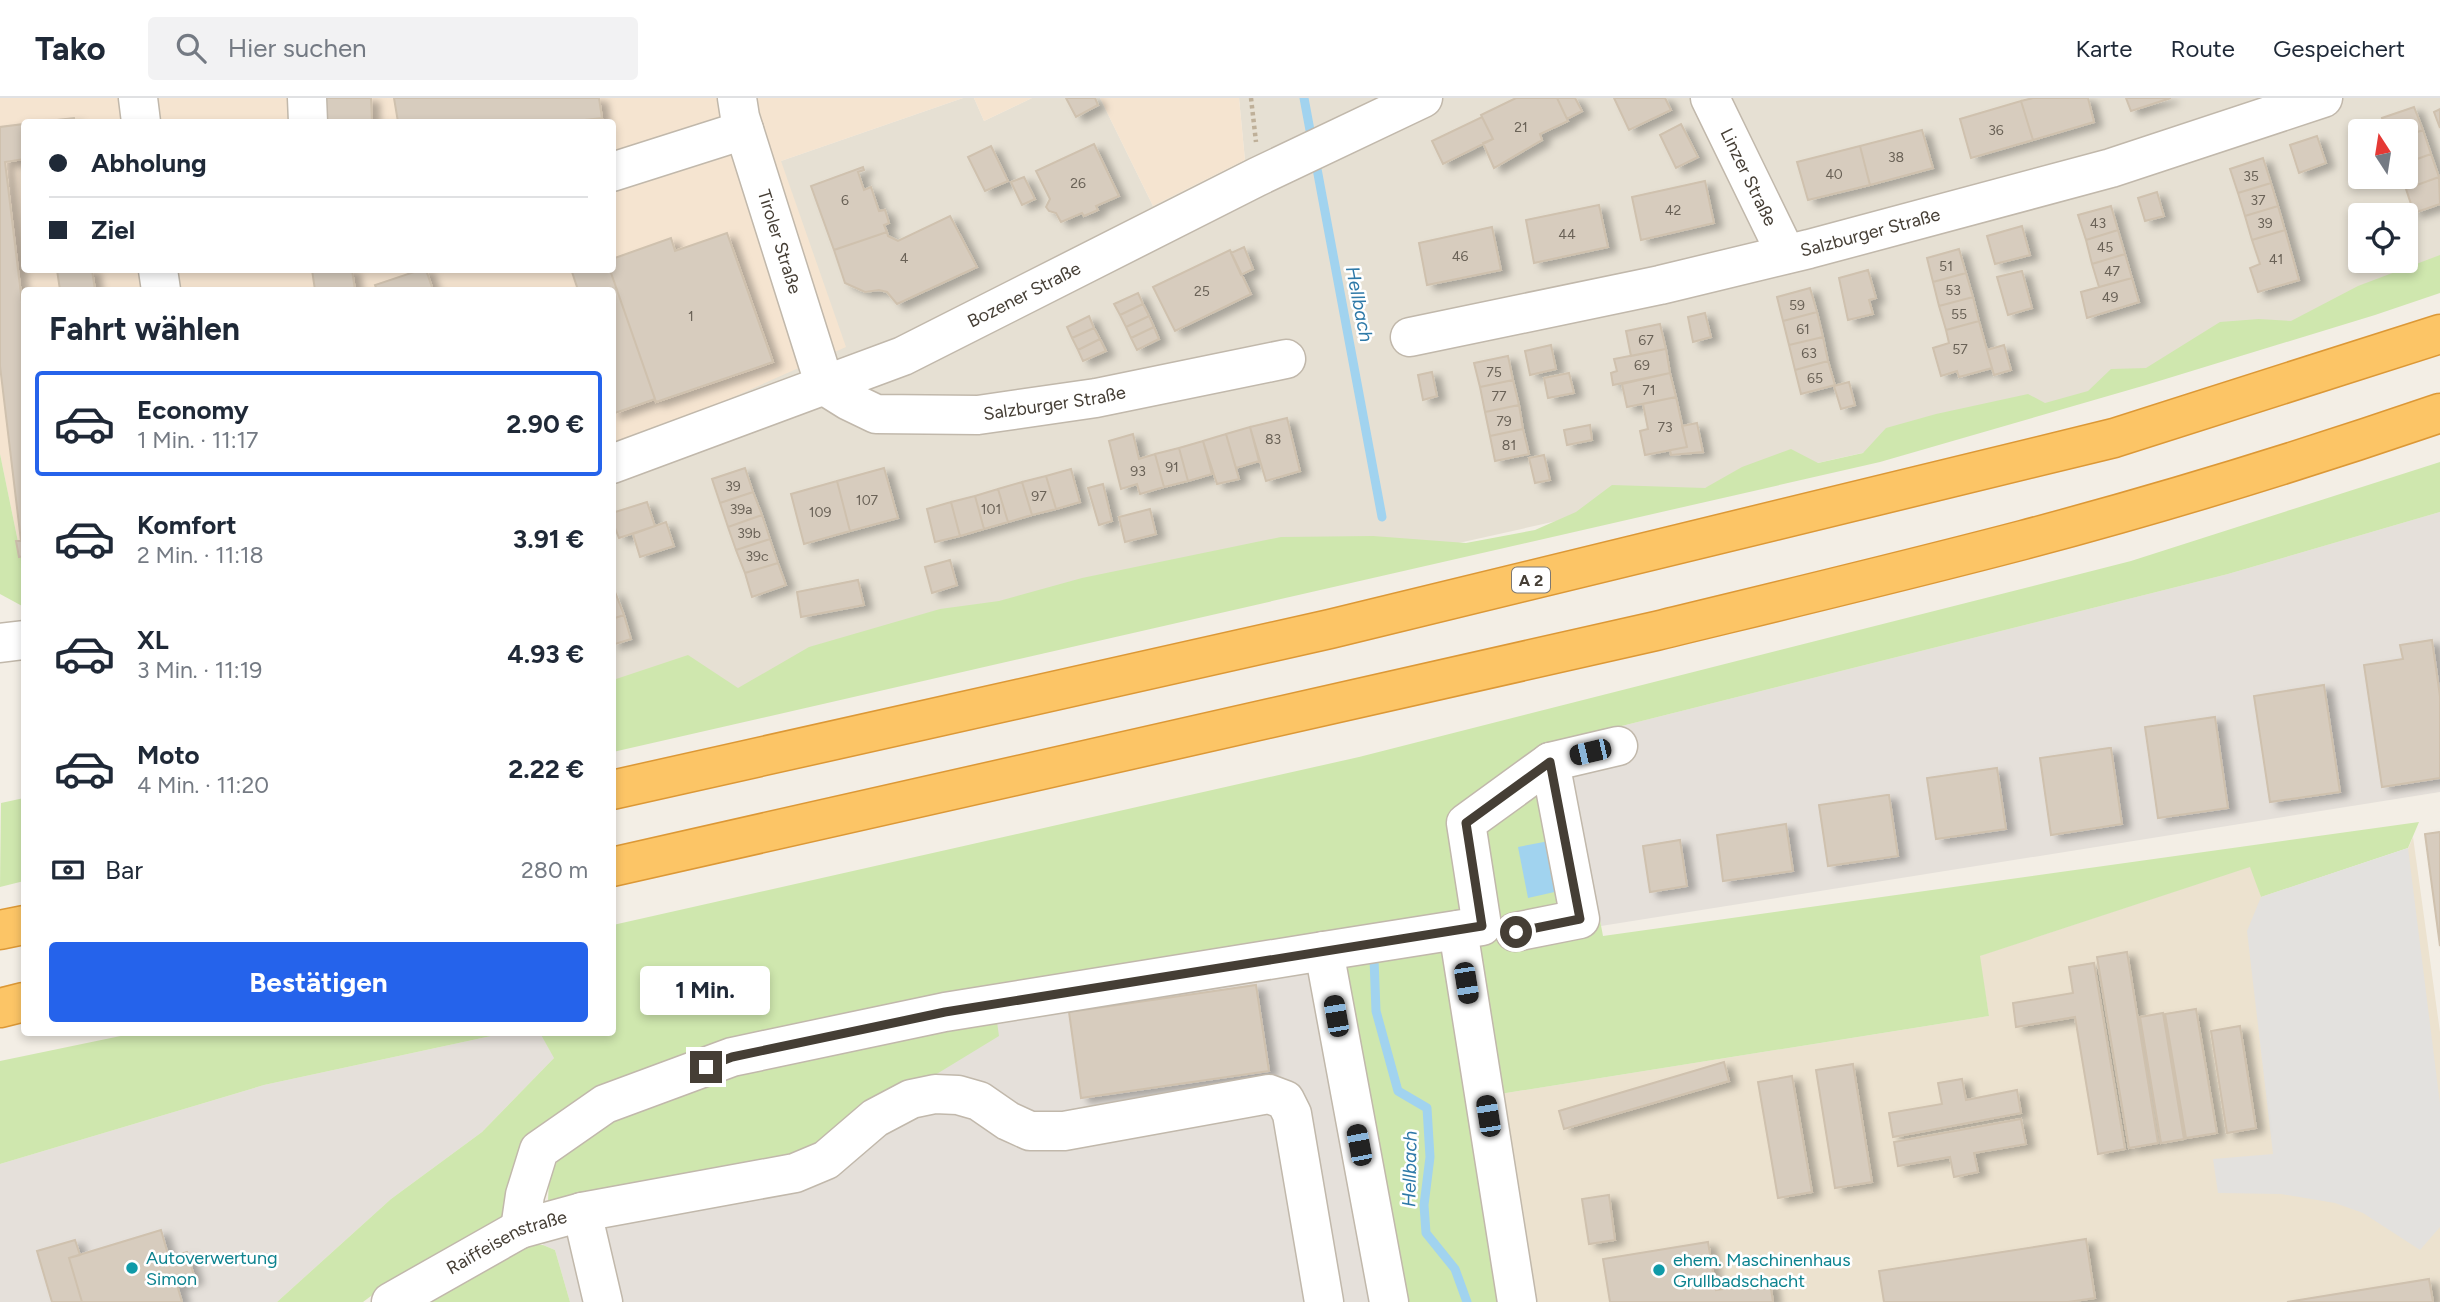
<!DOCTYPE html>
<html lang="de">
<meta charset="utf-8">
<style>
:root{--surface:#fff;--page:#f2f2f3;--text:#1f2937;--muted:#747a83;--line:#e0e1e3;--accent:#2563eb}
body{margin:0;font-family:Figtree,sans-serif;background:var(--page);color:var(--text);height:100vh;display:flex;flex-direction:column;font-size:26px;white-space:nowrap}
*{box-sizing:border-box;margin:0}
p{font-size:23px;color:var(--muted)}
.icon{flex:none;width:38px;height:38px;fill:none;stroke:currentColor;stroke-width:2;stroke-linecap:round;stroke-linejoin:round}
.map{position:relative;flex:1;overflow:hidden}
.side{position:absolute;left:21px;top:189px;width:595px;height:749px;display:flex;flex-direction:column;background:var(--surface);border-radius:7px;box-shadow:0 4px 10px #0003}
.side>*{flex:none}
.guide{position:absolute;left:21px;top:21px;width:595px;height:154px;border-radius:7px;box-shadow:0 4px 10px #0003;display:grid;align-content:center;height:154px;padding:0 28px;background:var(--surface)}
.needle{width:46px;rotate:348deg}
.controls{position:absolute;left:2348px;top:21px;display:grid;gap:14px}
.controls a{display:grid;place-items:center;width:70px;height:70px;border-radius:7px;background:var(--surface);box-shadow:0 4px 10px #0003;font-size:35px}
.end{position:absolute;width:32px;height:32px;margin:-16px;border:9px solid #453e35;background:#fff;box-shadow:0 0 0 4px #fff}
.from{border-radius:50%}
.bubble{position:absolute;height:49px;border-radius:7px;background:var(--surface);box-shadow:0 4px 10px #0003;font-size:23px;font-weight:700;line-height:49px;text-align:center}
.car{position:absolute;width:21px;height:42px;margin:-21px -10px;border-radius:9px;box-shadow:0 0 5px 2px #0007;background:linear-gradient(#222 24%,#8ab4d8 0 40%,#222 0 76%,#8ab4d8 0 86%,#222 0)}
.guide b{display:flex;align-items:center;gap:24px;height:66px;font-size:26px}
.guide b+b{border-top:2px solid var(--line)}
.guide i{width:18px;height:18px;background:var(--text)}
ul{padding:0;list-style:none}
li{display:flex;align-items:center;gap:21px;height:105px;margin:0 14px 10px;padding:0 14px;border:4px solid transparent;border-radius:7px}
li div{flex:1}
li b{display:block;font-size:26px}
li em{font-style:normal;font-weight:700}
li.on{border-color:var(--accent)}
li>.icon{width:63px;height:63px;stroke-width:1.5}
h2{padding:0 28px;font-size:32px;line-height:84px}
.pay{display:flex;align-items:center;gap:18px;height:77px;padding:0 28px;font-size:26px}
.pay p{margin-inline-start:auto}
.cta{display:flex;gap:14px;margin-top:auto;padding:14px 28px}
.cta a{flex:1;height:80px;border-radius:7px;background:var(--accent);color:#fff;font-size:28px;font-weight:700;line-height:80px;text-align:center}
header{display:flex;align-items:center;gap:42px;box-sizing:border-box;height:98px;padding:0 35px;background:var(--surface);border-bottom:2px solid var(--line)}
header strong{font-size:33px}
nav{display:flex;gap:38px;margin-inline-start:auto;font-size:24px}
.search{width:490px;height:63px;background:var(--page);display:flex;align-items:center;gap:18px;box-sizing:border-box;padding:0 24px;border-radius:7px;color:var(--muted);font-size:26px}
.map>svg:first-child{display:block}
</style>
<header>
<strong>Tako</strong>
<div class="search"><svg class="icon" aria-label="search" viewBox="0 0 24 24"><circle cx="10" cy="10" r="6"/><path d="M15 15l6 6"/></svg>Hier suchen</div>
<nav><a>Karte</a><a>Route</a><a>Gespeichert</a></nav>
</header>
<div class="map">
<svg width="2440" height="1204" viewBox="0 0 2440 1204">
<defs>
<filter id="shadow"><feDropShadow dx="8" dy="4.5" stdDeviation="3.5" flood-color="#0004"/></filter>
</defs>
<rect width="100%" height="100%" fill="#f3eee5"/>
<path fill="#e6e0d3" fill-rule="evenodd" d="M963,0H974L984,23L1032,0H1100L1153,108L1245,62L1239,0H2440V180L2015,321L1337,472L613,628L612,347L781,63ZM2361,33H2406V79H2361ZM2361,117H2406V163H2361Z"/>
<path fill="#f5e4d0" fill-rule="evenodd" d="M0,0H963L781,63L846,249L666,329L613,347L612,192H24V473L0,356ZM24,24H612V172H24Z
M974,0H1032L984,23Z
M1100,0H1239L1245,62L1153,108Z"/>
<path fill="#e5e0da" d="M2440,414V694L1601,828L1566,642L2228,476Z
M1322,840L1373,1204H570L555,1152L543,1147L553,1112L997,924Z
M505,935H540L555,959L482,1034L391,1101L277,1204H0V1066L264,987Z"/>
<path fill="#ece2cf" d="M2413,739L2440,934V1204H1533L1500,996L1989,918L1979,858L2251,768L2261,799L2408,751Z"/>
<path fill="#cfe7ae" d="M2440,157V195L2375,217L2146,287L1880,364L613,654V582L688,557L738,590L809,549L940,511L999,503L1082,480L1281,439L1373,438L1466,445L1535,432L1576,414L1612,387L1705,390L1742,369L1791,351L1818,365L1863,355L1886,330L1936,316L2028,296L2045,305L2088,293L2111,271L2146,270L2220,224L2259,221L2291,223L2358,188Z
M0,356L24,473V509L0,496Z
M2440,364V414L2228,476L1566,642L1603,838L2419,724L2408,750L2261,799L2250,769L1980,858L1989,918L1500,996L1533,1204H1373L1334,864L997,889L562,1020L506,1128L391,1183L363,1204H277L391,1101L482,1034L554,960L540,935L612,934L613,827L1359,659L2131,463Z
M24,700V783L0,789L1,705Z
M997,924L999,938L812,1052L553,1112L548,1103L549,1079L560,1058L596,1028L751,969Z
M135,935V934L505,935L264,987L0,1066V963Z
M529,1147H543L555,1152L570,1204H408Z"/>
<path fill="#e3e1de" d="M2408,750L2440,1006V1129L2420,1152L2363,1115L2335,1105L2281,1096L2218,1095L2213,1061L2273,1056L2247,833L2261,799Z"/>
<path fill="#a1d3ef" d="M1549,743L1559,793L1528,800L1518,749Z"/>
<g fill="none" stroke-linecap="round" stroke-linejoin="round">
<path stroke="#a1d3ef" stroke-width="9" d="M1304,0L1312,43
M1315,60L1382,419
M1374,861L1376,913L1398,993L1427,1010L1430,1059L1424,1107L1426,1135L1455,1171L1467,1204"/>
</g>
<path fill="#d7ccbe" stroke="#cfc1ae" stroke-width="2" filter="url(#shadow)" d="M325,0H371L372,24H326Z
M394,0H599L602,20L567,24H398Z
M1066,0H1095L1098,7L1076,19Z
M1516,0H1557L1568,23L1540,36L1542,42L1494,70L1483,45L1493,41L1481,17Z
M1557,0H1575L1582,13L1567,21Z
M1614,0H1665L1671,12L1629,32Z
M2033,0H2088L2094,24L2033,42L2021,3Z
M2126,0H2171L2131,13Z
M2021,3L2033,42L1971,60L1960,21Z
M2414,9L2423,32L2406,38V33H2386L2382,20Z
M2440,11V30L2434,14Z
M1482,19L1493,41L1443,66L1432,43Z
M74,20L75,24H38Z
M24,26V61L5,64L24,221V458L19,459L16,443H21L0,268V29Z
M1681,26L1698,59L1676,70L1660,37Z
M1922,32L1933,70L1870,87L1860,48Z
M2423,32L2431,56L2406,65V38Z
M2317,38L2326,65L2299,75L2290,47Z
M1094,46L1119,98L1096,108L1098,112L1084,118L1082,115L1061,124L1056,115L1049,113L1046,109L1050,101L1036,73Z
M991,48L1008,83L985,93L968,59Z
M1860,48L1870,87L1808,102L1797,64Z
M2431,56L2439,79L2406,91L2402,79H2406V65Z
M2263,60L2271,85L2238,95L2230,71Z
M863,69L864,72L858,74L864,92L871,89L879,113L885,112L889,125L884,127L887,134L834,152L811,88Z
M1024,79L1035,101L1022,107L1011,84Z
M2439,79L2440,106L2414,115L2406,91Z
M1705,83L1714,125L1641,142L1632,99Z
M2271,85L2278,108L2245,118L2238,95Z
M2157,94L2164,118L2145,123L2138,100Z
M1599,107L1608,149L1534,165L1526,122Z
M2111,108L2118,132L2086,142L2078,117Z
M2278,108L2285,132L2252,142L2245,118Z
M950,118L977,169L897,206L887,194L879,192L865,194L845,185L834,152L887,134L888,138L898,143Z
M2022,128L2030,157L1995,166L1987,138Z
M1492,129L1501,172L1427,187L1419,145Z
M2118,132L2125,156L2092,166L2086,142Z
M2285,132L2299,182L2258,194L2250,170L2260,166L2252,142Z
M727,135L773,264L656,304L610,172H612V161L671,140L675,153Z
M1244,149L1253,171L1241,177L1231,155Z
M1959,151L1966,175L1933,184L1927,160Z
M1230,152L1251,196L1175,233L1153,189Z
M2125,156L2132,180L2099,189L2092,166Z
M57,172H92L95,192H60Z
M312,172H352L355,192H315Z
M420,172H426L433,192H377L375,187Z
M580,172H610L655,301L612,316V192H578L572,174Z
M1868,172L1876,200L1869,202L1873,216L1848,222L1839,180Z
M2022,173L2032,210L2008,217L1997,179Z
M1966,175L1973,199L1939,208L1933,184Z
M2132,180L2139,204L2087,220L2081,194Z
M1810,190L1817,214L1783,223L1777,199Z
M1138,195L1143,206L1120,217L1114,206Z
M1973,199L1979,223L1946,232L1939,208Z
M1143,206L1149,218L1126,229L1120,217Z
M1817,214L1823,239L1789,247L1783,223Z
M1705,215L1711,239L1693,244L1688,219Z
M1089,218L1094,230L1072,240L1067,229Z
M1149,218L1154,229L1131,240L1126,229Z
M1979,223L1992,270L1959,279L1957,273L1941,278L1933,250L1949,245L1946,232Z
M1660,226L1666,251L1631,258L1626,233Z
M1154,229L1159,241L1137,252L1131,240Z
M1094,230L1100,241L1078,252L1072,240Z
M1823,239L1828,263L1795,272L1789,247Z
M1100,241L1106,253L1083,263L1078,252Z
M1551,247L1556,271L1530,277L1525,253Z
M2004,247L2011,272L1994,277L1987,252Z
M1666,251L1670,275L1613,287L1611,275L1617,273L1614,261Z
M1508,258L1513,282L1480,289L1474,265Z
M1828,263L1835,287L1801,296L1795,272Z
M1432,274L1437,298L1423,302L1418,277Z
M1569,275L1574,295L1548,300L1544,280Z
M1670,275L1676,299L1627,309L1622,286Z
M1513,282L1519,307L1485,314L1480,289Z
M1849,284L1855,307L1841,311L1834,288Z
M1676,299L1687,349L1645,357L1640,333L1648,331L1643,306Z
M1519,307L1523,331L1490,338L1485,314Z
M1287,320L1300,373L1266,383L1250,329Z
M1697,325L1703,354L1671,357L1670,352L1687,349L1682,328Z
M1590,327L1592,342L1567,347L1564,332Z
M1250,329L1259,363L1236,370L1226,336Z
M1523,331L1529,356L1495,363L1490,338Z
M1133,336L1139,361L1155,356L1164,389L1140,396L1137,386L1121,391L1109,343Z
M1226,336L1239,381L1217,386L1203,343Z
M1203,343L1212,376L1188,383L1179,350Z
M1179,350L1188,383L1164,389L1155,356Z
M1544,357L1550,382L1535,385L1529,360Z
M745,370L753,394L720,405L712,381Z
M884,370L898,420L850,433L837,383Z
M1071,371L1080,404L1056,411L1046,378Z
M1046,378L1056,411L1032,417L1022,384Z
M837,383L850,433L804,446L791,396Z
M1022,384L1032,417L1008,424L998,391Z
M1103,386L1112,423L1099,427L1088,390Z
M998,391L1008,424L984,431L975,398Z
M753,394L762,417L728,429L720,405Z
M975,398L984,431L960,438L951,404Z
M647,404L655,428L619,440L612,422V415Z
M951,404L960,438L935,444L927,411Z
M1150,411L1156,436L1125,444L1119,419Z
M762,417L770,441L736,452L728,429Z
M666,424L674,448L640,459L633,436Z
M770,441L778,465L745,475L736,452Z
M950,462L957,487L932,495L925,469Z
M778,465L786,487L752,499L745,475Z
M858,482L864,507L801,519L797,494Z
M615,494L624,517L612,521V495Z
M624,517L631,541L612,547V521Z
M2432,542L2440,598V680L2382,689L2364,567L2403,561L2400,547Z
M2324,587L2340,694L2270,704L2254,598Z
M2215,619L2228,710L2158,720L2145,629Z
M2109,650H2111L2122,726L2051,737L2040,660Z
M1997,670L2006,731L1936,741L1927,680Z
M1887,697H1889L1898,758L1828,768L1819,707Z
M1786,726L1793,773L1723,783L1717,737Z
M2440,734V848L2425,736Z
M1680,742L1687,788L1650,794L1643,748Z
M2127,854L2158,1045L2129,1050L2097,859Z
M2094,865L2125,1051L2098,1056L2075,919L2016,929L2013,905L2073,895L2069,869Z
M1256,887L1269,973L1081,1000L1069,914Z
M2196,911L2217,1035L2186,1040L2165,916Z
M2163,915L2184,1041L2161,1045L2140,919Z
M2240,928L2256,1030L2227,1035L2211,933Z
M1724,964L1729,983L1564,1031L1559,1013Z
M1853,966L1872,1084L1835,1090L1816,972Z
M1792,978L1812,1094L1778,1100L1758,984Z
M1962,981L1966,1002L2017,992L2021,1015L1893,1039L1889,1015L1942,1006L1938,985Z
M2021,1021L2026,1046L1974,1055L1978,1074L1954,1079L1950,1059L1898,1068L1894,1044Z
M1609,1097L1615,1142L1589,1146L1582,1101Z
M161,1132L169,1160L187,1154L195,1181L177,1187L182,1204H82L69,1160Z
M2086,1141L2095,1200L2068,1204H1884L1879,1173Z
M75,1142L80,1157L69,1160L82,1204H52L37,1153Z
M1708,1144L1716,1192L1770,1184L1773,1204H1610L1603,1161Z
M2429,1181L2433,1204H2287Z"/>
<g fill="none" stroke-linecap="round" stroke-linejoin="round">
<g stroke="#c1b8ab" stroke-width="41">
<g id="minor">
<path d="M138,0L141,24"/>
<path d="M307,0L308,24"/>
<path id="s1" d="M737,0L740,19L825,288L849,303L876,316L978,317L1096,300L1286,261"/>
<path id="s2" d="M1710,0L1786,156"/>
<path d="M612,74L744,32"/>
<path d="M158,172L161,192"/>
<path id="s3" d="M1410,239L1660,187L1809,151L2111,70L2323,0"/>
<path id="s4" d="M612,366L903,258L1257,79L1423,0"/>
<path d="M0,545L24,542"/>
<path d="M1458,832L1517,1204"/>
<path d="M1515,834L1580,821L1550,664L1618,648"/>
<path d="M582,1114L795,1075L826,1062L875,1020L911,1001L935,996L958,997L979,1003L1008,1023L1030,1033H1064L1269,996L1285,1002L1292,1016L1324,1204"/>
<path d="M520,1131L525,1097L539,1052L605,1006L732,959L945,914L1324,853"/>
<path id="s5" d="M391,1204L520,1131L582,1114L603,1204"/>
<path d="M1389,1204L1324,853L1482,828L1466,725L1550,664"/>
</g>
</g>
<g stroke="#dc9836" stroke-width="41">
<path id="highway" d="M612,692L1330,531L2114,340L2440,236
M612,769L1656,533C1779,503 1901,474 2023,442C2163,405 2303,362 2440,315
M0,832L24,827
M0,910L24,904"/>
</g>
<path stroke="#bfb099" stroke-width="4.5" stroke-dasharray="3.5 3.5" stroke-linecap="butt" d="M1251,0L1256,44"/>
<use href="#minor" stroke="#fff" stroke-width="38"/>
<use href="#highway" stroke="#fcc566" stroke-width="38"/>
</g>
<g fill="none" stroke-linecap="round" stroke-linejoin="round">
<path stroke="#453e35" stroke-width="9" d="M706,969L732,959L945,914L1482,828L1466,725L1550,664L1580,821L1516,834"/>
</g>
<g fill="#0f9aa8" stroke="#fff" stroke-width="2.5">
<circle cx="132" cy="1170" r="7"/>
<circle cx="1659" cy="1172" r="7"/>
</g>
<g text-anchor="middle" stroke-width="5" stroke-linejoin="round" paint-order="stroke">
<g font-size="14" fill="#6a6257">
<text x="1521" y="34">21</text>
<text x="1996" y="37">36</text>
<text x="1896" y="64">38</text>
<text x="1834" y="81">40</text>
<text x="2251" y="83">35</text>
<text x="1078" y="90">26</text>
<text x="845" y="107">6</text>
<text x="2258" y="107">37</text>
<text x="1673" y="117">42</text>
<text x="2098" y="130">43</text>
<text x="2265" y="130">39</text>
<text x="1567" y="141">44</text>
<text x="2105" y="154">45</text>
<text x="1460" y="163">46</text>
<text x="904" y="165">4</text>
<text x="2276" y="166">41</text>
<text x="1946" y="173">51</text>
<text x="2112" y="178">47</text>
<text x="1953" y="197">53</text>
<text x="1202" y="198">25</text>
<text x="2110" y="204">49</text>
<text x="1797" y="212">59</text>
<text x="1959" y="221">55</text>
<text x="691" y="223">1</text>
<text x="1803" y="236">61</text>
<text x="1646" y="247">67</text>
<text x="1960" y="256">57</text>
<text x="1809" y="260">63</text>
<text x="1642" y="272">69</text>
<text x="1494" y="279">75</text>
<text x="1815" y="285">65</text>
<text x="1649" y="297">71</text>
<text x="1499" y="303">77</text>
<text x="1504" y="328">79</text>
<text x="1665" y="334">73</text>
<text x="1273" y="346">83</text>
<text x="1509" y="352">81</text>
<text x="1172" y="374">91</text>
<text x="1138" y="378">93</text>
<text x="733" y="393">39</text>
<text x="1039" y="403">97</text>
<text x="867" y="407">107</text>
<text x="741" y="416">39a</text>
<text x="991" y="416">101</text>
<text x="820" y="419">109</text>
<text x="749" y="440">39b</text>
<text x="757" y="463">39c</text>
</g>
<rect fill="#fff" stroke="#7d7872" stroke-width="2" x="1512" y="469.5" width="38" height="25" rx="5"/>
<g font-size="16" font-weight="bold" fill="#453e35">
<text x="1531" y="488">A 2</text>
</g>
<g font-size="18" fill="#453e35" stroke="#fff">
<text dy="6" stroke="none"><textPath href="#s2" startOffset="88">Linzer Straße</textPath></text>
<text dy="6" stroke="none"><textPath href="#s3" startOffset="472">Salzburger Straße</textPath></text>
<text dy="6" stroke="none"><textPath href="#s1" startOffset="150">Tiroler Straße</textPath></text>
<text dy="6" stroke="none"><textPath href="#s4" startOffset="446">Bozener Straße</textPath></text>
<text dy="6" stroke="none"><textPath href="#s1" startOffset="539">Salzburger Straße</textPath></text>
<text dy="6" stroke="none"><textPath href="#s5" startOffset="131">Raiffeisenstraße</textPath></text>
</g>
<g font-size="18" fill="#0d838f" stroke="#fff" text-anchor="start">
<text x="146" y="1166">Autoverwertung<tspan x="146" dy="21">Simon</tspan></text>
<text x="1673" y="1168">ehem. Maschinenhaus<tspan x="1673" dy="21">Grullbadschacht</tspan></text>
</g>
<g font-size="19" font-style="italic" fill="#2e79a8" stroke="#fff">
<text transform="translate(1360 206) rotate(79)" y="7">Hellbach</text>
<text transform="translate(1409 1071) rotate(-89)" y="7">Hellbach</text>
</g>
</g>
</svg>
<div class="controls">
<a><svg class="needle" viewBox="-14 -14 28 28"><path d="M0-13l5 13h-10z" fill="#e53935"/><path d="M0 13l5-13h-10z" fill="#747a83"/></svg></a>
<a><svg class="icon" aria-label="locate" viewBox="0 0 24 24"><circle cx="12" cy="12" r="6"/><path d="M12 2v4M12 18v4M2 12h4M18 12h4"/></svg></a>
</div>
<i class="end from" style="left:1516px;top:834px"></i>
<i class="end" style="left:706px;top:969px"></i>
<div class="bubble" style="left:640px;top:868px;width:130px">1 Min.</div>
<i class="car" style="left:1590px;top:654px;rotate:257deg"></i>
<i class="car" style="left:1466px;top:885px;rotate:171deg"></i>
<i class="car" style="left:1336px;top:918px;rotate:350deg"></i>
<i class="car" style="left:1488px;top:1018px;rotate:351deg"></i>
<i class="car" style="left:1359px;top:1047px;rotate:349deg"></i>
<div class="guide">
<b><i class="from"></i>Abholung</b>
<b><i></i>Ziel</b>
</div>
<section class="side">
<h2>Fahrt wählen</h2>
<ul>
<li class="on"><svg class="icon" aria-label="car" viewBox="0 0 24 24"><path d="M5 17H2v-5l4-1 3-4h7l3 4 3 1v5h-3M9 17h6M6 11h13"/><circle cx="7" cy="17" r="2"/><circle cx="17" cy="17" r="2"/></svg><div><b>Economy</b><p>1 Min. · 11:17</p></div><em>2.90 €</em></li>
<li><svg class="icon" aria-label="car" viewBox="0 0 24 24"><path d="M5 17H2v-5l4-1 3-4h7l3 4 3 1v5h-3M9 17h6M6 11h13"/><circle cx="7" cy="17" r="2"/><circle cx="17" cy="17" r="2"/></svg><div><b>Komfort</b><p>2 Min. · 11:18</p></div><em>3.91 €</em></li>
<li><svg class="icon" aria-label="car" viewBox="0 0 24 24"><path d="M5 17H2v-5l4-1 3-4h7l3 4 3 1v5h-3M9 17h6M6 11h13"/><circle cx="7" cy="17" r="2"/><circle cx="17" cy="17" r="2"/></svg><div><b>XL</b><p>3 Min. · 11:19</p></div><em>4.93 €</em></li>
<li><svg class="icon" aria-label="car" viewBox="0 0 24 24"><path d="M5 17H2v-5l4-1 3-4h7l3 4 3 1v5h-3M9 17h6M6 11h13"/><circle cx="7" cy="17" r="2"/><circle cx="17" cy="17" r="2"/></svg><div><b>Moto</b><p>4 Min. · 11:20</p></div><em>2.22 €</em></li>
</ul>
<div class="pay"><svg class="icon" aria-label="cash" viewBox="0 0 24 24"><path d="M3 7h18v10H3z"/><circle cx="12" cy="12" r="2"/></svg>Bar<p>280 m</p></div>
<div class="cta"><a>Bestätigen</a></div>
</section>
</div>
